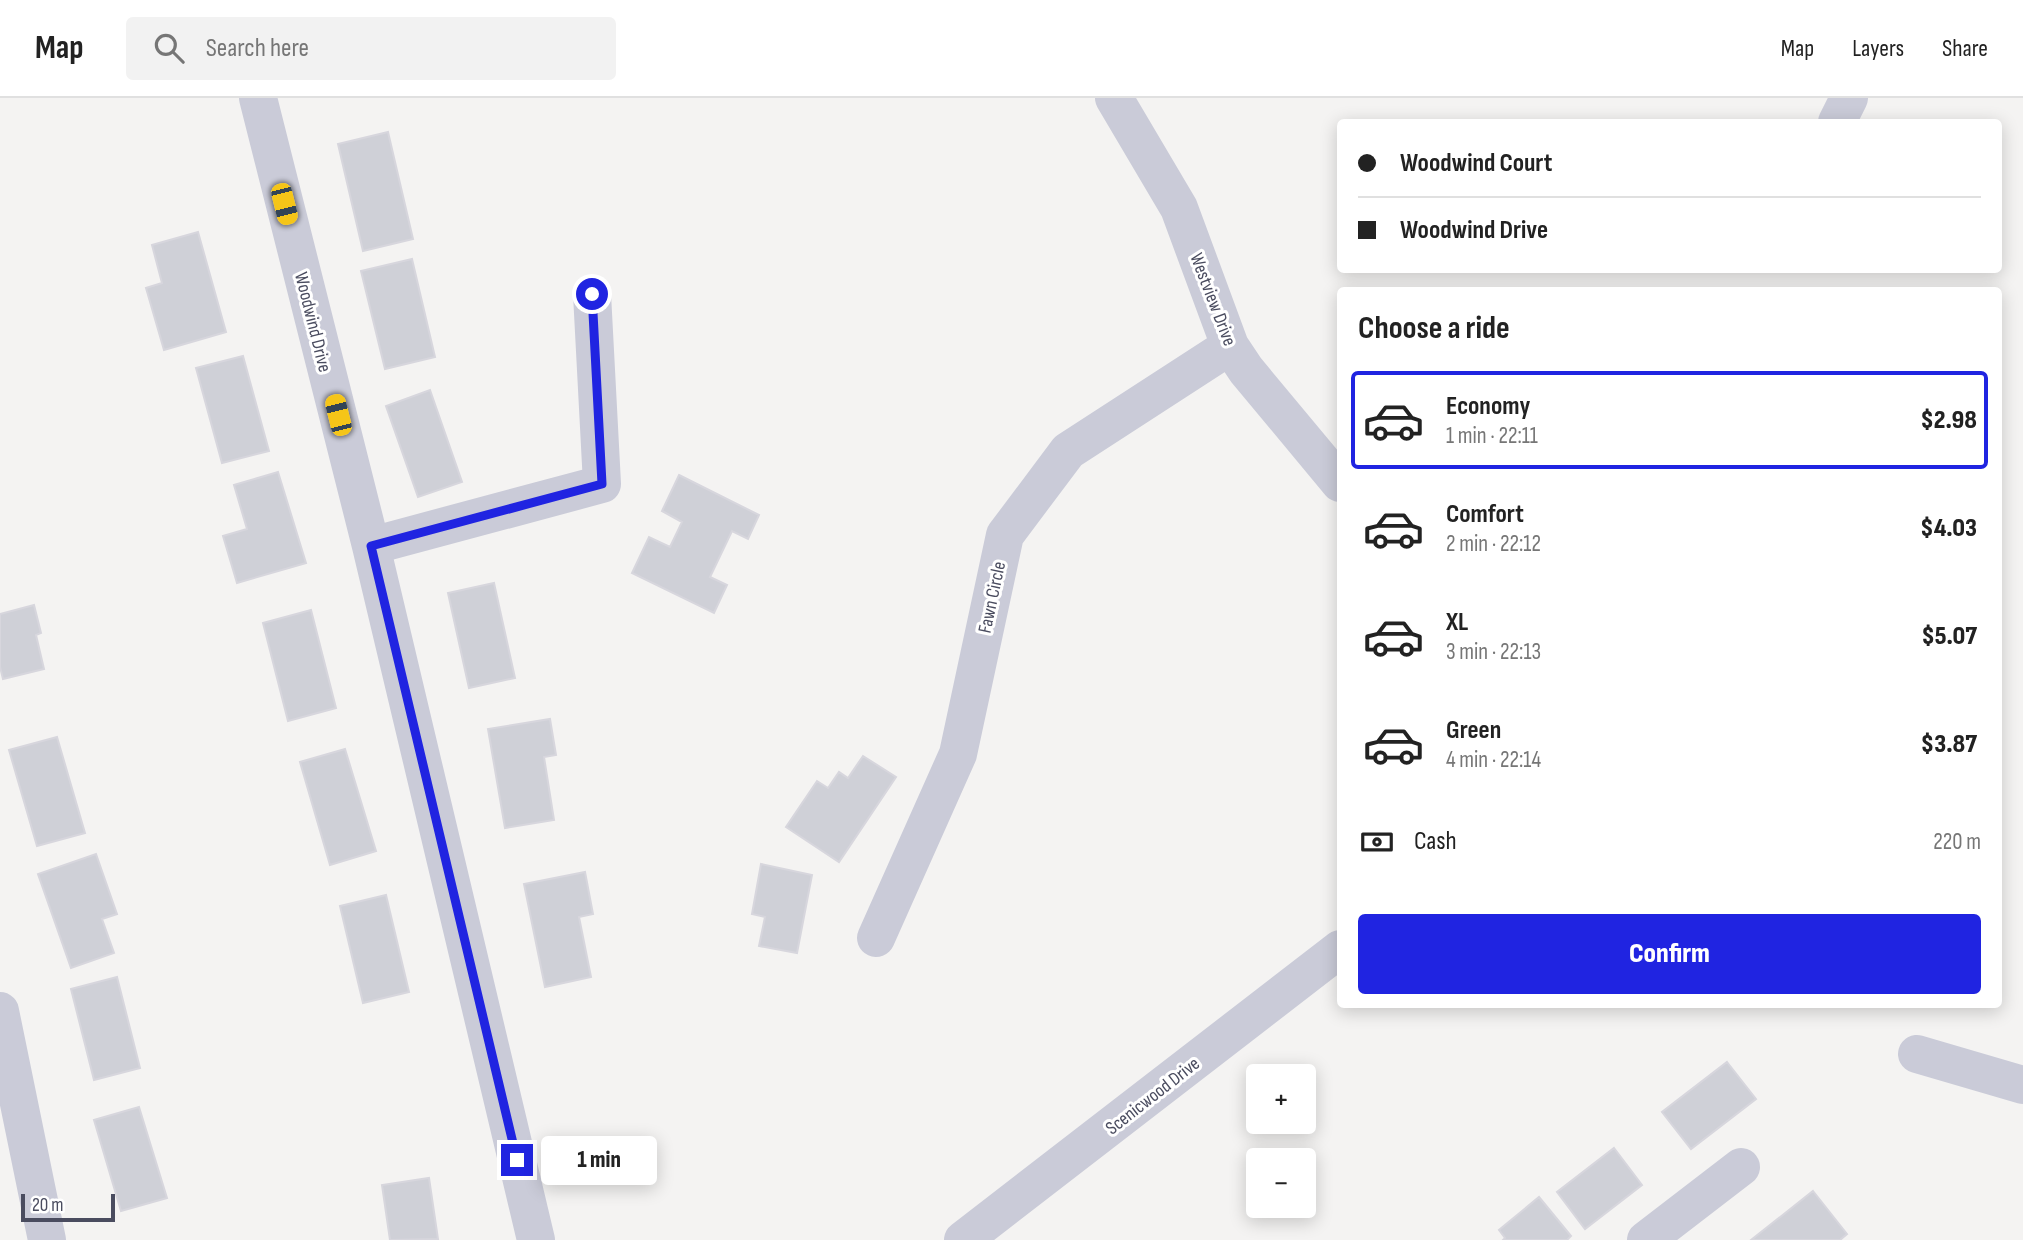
<!DOCTYPE html>
<meta charset="utf-8">
<style>
:root{--surface:#fff;--page:#f2f2f2;--text:#222;--muted:#767676;--line:#e0e0e0;--accent:#2024e1}
body{margin:0;font-family:"Sofia Sans Condensed",sans-serif;background:var(--page);color:var(--text);height:100vh;display:flex;flex-direction:column;font-size:26px;white-space:nowrap}
*{box-sizing:border-box;margin:0}
p{font-size:23px;color:var(--muted)}
.icon{flex:none;width:38px;height:38px;fill:none;stroke:currentColor;stroke-width:2;stroke-linecap:round;stroke-linejoin:round}
.map{position:relative;flex:1;overflow:hidden}
.details{position:absolute;left:1337px;top:189px;width:665px;height:721px;display:flex;flex-direction:column;background:var(--surface);border-radius:7px;box-shadow:0 4px 18px #0003}
.details>*{flex:none}
.hud{position:absolute;left:1337px;top:21px;width:665px;height:154px;border-radius:7px;box-shadow:0 4px 18px #0003;display:grid;align-content:center;height:154px;padding:0 21px;background:var(--surface)}
.buttons{position:absolute;left:1246px;top:966px;display:grid;gap:14px}
.buttons a{display:grid;place-items:center;width:70px;height:70px;border-radius:7px;background:var(--surface);box-shadow:0 4px 18px #0003;font-size:35px}
.scale{position:absolute;left:21px;bottom:18px;width:94px;box-sizing:border-box;padding-left:7px;border:4px solid #4a4c5f;border-top:0;font-size:19px;line-height:24px;white-space:nowrap;color:#4a4c5f;-webkit-text-stroke:5px #fff;paint-order:stroke}
.end{position:absolute;width:32px;height:32px;margin:-16px;border:9px solid #2024e1;background:#fff;box-shadow:0 0 0 4px #fff}
.from{border-radius:50%}
.bubble{position:absolute;height:49px;border-radius:7px;background:var(--surface);box-shadow:0 4px 18px #0003;font-size:23px;font-weight:800;line-height:49px;text-align:center}
.car{position:absolute;width:21px;height:42px;margin:-21px -10px;border-radius:9px;box-shadow:0 0 5px 2px #0007;background:linear-gradient(#f5c518 24%,#345 0 40%,#f5c518 0 76%,#345 0 86%,#f5c518 0)}
.hud b{display:flex;align-items:center;gap:24px;height:66px;font-size:26px}
.hud b+b{border-top:2px solid var(--line)}
.hud i{width:18px;height:18px;background:var(--text)}
ul{padding:0;list-style:none}
li{display:flex;align-items:center;gap:21px;height:98px;margin:0 14px 10px;padding:0 7px;border:4px solid transparent;border-radius:7px}
li div{flex:1}
li b{display:block;font-size:26px}
li em{font-style:normal;font-weight:800}
li.active{border-color:var(--accent)}
li>.icon{width:63px;height:63px;stroke-width:1.5}
h2{padding:0 21px;font-size:32px;line-height:84px}
.pay{display:flex;align-items:center;gap:18px;height:77px;padding:0 21px;font-size:26px}
.pay p{margin-inline-start:auto}
.cta{display:flex;gap:14px;margin-top:auto;padding:14px 21px}
.cta a{flex:1;height:80px;border-radius:7px;background:var(--accent);color:#fff;font-size:28px;font-weight:800;line-height:80px;text-align:center}
header{display:flex;align-items:center;gap:42px;box-sizing:border-box;height:98px;padding:0 35px;background:var(--surface);border-bottom:2px solid var(--line)}
header strong{font-size:33px}
nav{display:flex;gap:38px;margin-inline-start:auto;font-size:24px}
.search{width:490px;height:63px;background:var(--page);display:flex;align-items:center;gap:18px;box-sizing:border-box;padding:0 24px;border-radius:7px;color:var(--muted);font-size:26px}
.map>svg:first-child{display:block}
</style>
<header>
<strong>Map</strong>
<div class="search"><svg class="icon" aria-label="search" viewBox="0 0 24 24"><circle cx="10" cy="10" r="6"/><path d="M15 15l6 6"/></svg>Search here</div>
<nav><a>Map</a><a>Layers</a><a>Share</a></nav>
</header>
<div class="map">
<svg width="2023" height="1142" viewBox="0 0 2023 1142">
<rect width="100%" height="100%" fill="#f4f3f2"/>
<path fill="#cfd0d7" stroke="#d7d6dd" stroke-width="2" d="M388,34L413,141L363,153L338,46Z
M198,134L226,234L164,252L146,190L162,185L152,147Z
M412,161L435,259L385,271L361,173Z
M243,258L269,353L222,365L196,270Z
M430,292L462,384L418,399L386,308Z
M278,374L306,465L237,485L223,438L247,431L234,387Z
M679,377L759,417L748,441L732,433L710,479L727,487L714,515L632,475L649,439L670,449L682,424L662,413Z
M494,485L515,580L469,590L448,495Z
M34,507L41,535L36,537L44,571L3,581L0,569V516Z
M311,512L336,610L288,623L263,525Z
M550,621L556,657L544,659L554,722L505,730L488,631Z
M57,639L85,735L37,748L9,652Z
M345,651L376,753L330,767L300,664Z
M863,658L896,679L839,764L786,729L817,683L828,690L839,674L848,680Z
M96,756L117,816L102,821L114,855L71,870L38,776Z
M761,766L812,777L797,855L759,848L765,819L752,816Z
M585,774L593,816L579,819L591,879L545,889L524,786Z
M386,797L409,894L363,905L340,808Z
M117,879L140,970L94,982L71,891Z
M1727,964L1756,1001L1691,1051L1662,1014Z
M139,1009L167,1100L121,1113L94,1022Z
M1614,1050L1642,1087L1585,1131L1557,1094Z
M429,1080L438,1141L390,1142L382,1087Z
M1813,1093L1847,1136L1840,1142H1751Z
M1539,1099L1571,1138L1567,1142H1503L1505,1140L1499,1132Z"/>
<g fill="none" stroke-linecap="round" stroke-linejoin="round">
<path stroke="#cacbd8" stroke-width="38" d="M258,0L371,448L536,1142
M1114,0L1179,110L1230,248L1246,272L1340,385
M1837,24L1849,0
M371,448L602,386L592,196
M876,840L958,656L1005,437L1068,353L1230,248
M0,913L47,1142
M1917,956L2023,987
M963,1142L1340,851
M1646,1142L1741,1069"/>
</g>
<g fill="none" stroke-linecap="round" stroke-linejoin="round">
<path stroke="#2024e1" stroke-width="9" d="M517,1062L371,448L602,386L592,196"/>
</g>
<g text-anchor="middle" stroke-width="6" stroke-linejoin="round" paint-order="stroke">
<g font-size="19" fill="#4a4c5f" stroke="#fff">
<text transform="translate(1214 201) rotate(69)" y="7">Westview Drive</text>
<text transform="translate(314 224) rotate(76)" y="7">Woodwind Drive</text>
<text transform="translate(991 499) rotate(-78)" y="7">Fawn Circle</text>
<text transform="translate(1152 997) rotate(-38)" y="7">Scenicwood Drive</text>
</g>
</g>
</svg>
<div class="buttons">
<a>+</a>
<a>−</a>
</div>
<div class="scale">20 m</div>
<i class="end from" style="left:592px;top:196px"></i>
<i class="end" style="left:517px;top:1062px"></i>
<div class="bubble" style="left:541px;top:1038px;width:116px">1 min</div>
<i class="car" style="left:284px;top:106px;rotate:166deg"></i>
<i class="car" style="left:338px;top:317px;rotate:346deg"></i>
<div class="hud">
<b><i class="from"></i>Woodwind Court</b>
<b><i></i>Woodwind Drive</b>
</div>
<section class="details">
<h2>Choose a ride</h2>
<ul>
<li class="active"><svg class="icon" aria-label="car" viewBox="0 0 24 24"><path d="M5 17H2v-5l4-1 3-4h7l3 4 3 1v5h-3M9 17h6M6 11h13"/><circle cx="7" cy="17" r="2"/><circle cx="17" cy="17" r="2"/></svg><div><b>Economy</b><p>1 min · 22:11</p></div><em>$2.98</em></li>
<li><svg class="icon" aria-label="car" viewBox="0 0 24 24"><path d="M5 17H2v-5l4-1 3-4h7l3 4 3 1v5h-3M9 17h6M6 11h13"/><circle cx="7" cy="17" r="2"/><circle cx="17" cy="17" r="2"/></svg><div><b>Comfort</b><p>2 min · 22:12</p></div><em>$4.03</em></li>
<li><svg class="icon" aria-label="car" viewBox="0 0 24 24"><path d="M5 17H2v-5l4-1 3-4h7l3 4 3 1v5h-3M9 17h6M6 11h13"/><circle cx="7" cy="17" r="2"/><circle cx="17" cy="17" r="2"/></svg><div><b>XL</b><p>3 min · 22:13</p></div><em>$5.07</em></li>
<li><svg class="icon" aria-label="car" viewBox="0 0 24 24"><path d="M5 17H2v-5l4-1 3-4h7l3 4 3 1v5h-3M9 17h6M6 11h13"/><circle cx="7" cy="17" r="2"/><circle cx="17" cy="17" r="2"/></svg><div><b>Green</b><p>4 min · 22:14</p></div><em>$3.87</em></li>
</ul>
<div class="pay"><svg class="icon" aria-label="cash" viewBox="0 0 24 24"><path d="M3 7h18v10H3z"/><circle cx="12" cy="12" r="2"/></svg>Cash<p>220 m</p></div>
<div class="cta"><a>Confirm</a></div>
</section>
</div>
